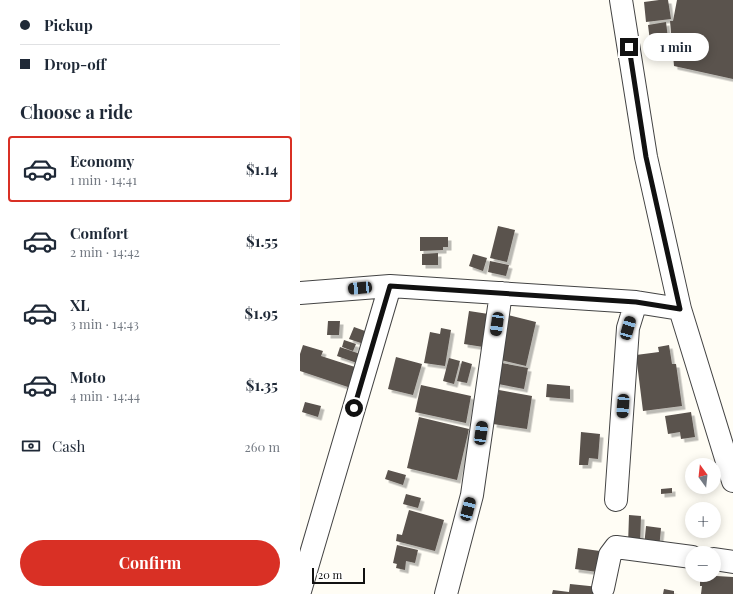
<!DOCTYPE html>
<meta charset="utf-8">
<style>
:root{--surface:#fff;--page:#f6f6f7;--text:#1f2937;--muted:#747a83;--line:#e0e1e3;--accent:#d93025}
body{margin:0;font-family:"Playfair Display",serif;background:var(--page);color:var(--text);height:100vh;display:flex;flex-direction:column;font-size:15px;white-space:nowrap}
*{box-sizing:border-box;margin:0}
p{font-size:13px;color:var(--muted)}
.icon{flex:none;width:22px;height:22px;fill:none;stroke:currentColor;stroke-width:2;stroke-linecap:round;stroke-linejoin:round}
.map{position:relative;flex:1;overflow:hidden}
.panel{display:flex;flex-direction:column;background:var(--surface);width:300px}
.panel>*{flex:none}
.top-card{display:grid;align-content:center;height:88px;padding:0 20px;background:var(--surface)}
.needle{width:26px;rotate:345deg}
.buttons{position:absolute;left:385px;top:458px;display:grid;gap:8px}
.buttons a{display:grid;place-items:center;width:36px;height:36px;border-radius:50%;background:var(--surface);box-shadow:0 2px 10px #0003;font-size:20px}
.scale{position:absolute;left:12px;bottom:10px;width:53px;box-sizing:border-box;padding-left:4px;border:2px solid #111;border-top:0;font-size:11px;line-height:14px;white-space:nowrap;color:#111;-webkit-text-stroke:3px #fff;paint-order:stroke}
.end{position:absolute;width:18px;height:18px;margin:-9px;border:5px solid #111;background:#fff;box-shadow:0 0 0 2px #fff}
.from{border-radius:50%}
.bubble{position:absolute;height:28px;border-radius:14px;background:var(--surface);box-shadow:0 2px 10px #0003;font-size:13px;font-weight:700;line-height:28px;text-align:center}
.car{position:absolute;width:12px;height:24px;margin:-12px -6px;border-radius:5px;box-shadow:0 0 3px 1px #0007;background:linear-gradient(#222 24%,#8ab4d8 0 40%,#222 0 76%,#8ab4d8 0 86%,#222 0)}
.top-card b{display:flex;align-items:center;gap:14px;height:38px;font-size:15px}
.top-card b+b{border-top:1px solid var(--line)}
.top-card i{width:10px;height:10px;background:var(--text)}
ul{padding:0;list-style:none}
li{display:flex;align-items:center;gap:12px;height:66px;margin:0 8px 6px;padding:0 12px;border:2px solid transparent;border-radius:4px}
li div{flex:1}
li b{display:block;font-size:15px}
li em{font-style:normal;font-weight:700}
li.selected{border-color:var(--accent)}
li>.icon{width:36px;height:36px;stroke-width:1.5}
h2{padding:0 20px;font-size:18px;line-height:48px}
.pay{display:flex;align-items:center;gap:10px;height:44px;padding:0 20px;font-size:15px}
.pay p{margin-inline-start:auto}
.button{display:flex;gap:8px;margin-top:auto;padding:8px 20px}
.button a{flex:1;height:46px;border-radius:24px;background:var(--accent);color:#fff;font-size:16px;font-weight:700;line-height:46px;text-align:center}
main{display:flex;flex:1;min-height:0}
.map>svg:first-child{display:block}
</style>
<main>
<section class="panel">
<div class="top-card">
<b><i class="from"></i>Pickup</b>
<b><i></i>Drop-off</b>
</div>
<h2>Choose a ride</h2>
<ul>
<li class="selected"><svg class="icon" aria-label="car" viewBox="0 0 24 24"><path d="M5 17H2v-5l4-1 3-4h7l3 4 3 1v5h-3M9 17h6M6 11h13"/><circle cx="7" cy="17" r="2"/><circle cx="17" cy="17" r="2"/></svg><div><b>Economy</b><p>1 min · 14:41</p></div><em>$1.14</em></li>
<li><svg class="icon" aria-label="car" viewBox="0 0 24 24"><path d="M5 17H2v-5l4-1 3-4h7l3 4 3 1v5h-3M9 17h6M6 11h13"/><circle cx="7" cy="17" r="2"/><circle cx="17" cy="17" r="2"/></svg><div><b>Comfort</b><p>2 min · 14:42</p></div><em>$1.55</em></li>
<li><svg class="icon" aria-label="car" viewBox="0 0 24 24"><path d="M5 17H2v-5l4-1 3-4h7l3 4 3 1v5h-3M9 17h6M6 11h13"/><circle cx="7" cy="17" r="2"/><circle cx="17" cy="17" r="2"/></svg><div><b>XL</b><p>3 min · 14:43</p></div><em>$1.95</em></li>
<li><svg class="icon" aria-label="car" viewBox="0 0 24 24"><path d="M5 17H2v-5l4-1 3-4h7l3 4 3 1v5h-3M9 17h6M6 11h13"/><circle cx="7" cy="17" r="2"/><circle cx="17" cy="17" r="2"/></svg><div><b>Moto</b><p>4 min · 14:44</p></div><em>$1.35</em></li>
</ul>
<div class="pay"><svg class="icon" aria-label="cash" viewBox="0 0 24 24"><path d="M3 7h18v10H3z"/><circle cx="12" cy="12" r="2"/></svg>Cash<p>260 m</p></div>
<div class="button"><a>Confirm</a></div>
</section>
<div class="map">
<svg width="433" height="594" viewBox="0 0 433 594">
<defs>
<filter id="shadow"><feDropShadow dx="3.5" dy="3.5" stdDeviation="0" flood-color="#0004"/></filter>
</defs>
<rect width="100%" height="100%" fill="#fffdf5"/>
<path fill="#5a524d" filter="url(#shadow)" d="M359,0H368L371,19L346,22L344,2Z
M377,0H433V79L374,66L370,21H373Z
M366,22L370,55L352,57L348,25Z
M198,226L215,230L207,262L190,258Z
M120,237H148V247H143V250L120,251Z
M138,253V265H122V254Z
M173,254L187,258L183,271L169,266Z
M190,261L209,265L206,276L188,272Z
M169,311L195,315L190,348L164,344Z
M208,315L236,322L226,366L197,359Z
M28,321H40L39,335H27Z
M54,327L65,331L61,343L49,339Z
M141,328L151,330L145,366L124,363L130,332L140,334Z
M44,340L56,344L53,351L42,347Z
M3,345L23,351L21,356L55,367L48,387L0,371V354Z
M369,345L372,364H376L382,406L343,411L336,355L359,352L358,347Z
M40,347L60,354L57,363L37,356Z
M96,357L122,364L113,395L88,389Z
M149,358L160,361L154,384L143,381Z
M162,361L172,364L167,383L157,381Z
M197,362L228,368L224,389L193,383Z
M247,384L270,386V399L246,397Z
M121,385L171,396L166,423L115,412Z
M199,390L232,396L227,429L193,424Z
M5,402L21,406L18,417L2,412Z
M391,412L395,437L381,439L380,432L368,434L365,416Z
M119,417L169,429L157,480L107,468Z
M281,432L300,434L298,459L289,458L288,465H279Z
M88,470L106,475L103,485L85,479Z
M372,488V493L361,494V489Z
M106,494L121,498L118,508L103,504Z
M109,510L144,520L135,551L96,541L97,534L102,535Z
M329,515L341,516L340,545H328Z
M346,526L361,528L359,549L344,547Z
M97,545L118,550L115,563L106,561L105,570L96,568L97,564L93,563Z
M278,548L300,551L298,572L275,569Z
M400,575L433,577V594H401L402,586H400Z
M270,584L299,587V594H252L253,590L269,592Z
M364,589L374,591V594H363Z"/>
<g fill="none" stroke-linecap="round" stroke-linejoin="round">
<g stroke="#444" stroke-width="24">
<path id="minor" d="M321,0L346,157L380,309L433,481
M0,293L90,286L336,302L380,309
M316,500L328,328L336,302
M414,559L433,562
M303,588L310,555L316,547L392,557
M0,591L90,286
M146,594L172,495L201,293"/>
</g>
<use href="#minor" stroke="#fff" stroke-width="22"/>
</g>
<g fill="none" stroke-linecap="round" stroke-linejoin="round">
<path stroke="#111" stroke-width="5" d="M54,408L90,286L336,302L380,309L346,157L329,47"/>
</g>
</svg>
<div class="buttons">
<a><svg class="needle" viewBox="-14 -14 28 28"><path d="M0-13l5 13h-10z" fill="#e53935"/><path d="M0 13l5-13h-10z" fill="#747a83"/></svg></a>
<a>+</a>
<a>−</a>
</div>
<div class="scale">20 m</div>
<i class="end from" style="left:54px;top:408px"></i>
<i class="end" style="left:329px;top:47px"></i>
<div class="bubble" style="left:343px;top:33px;width:66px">1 min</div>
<i class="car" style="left:60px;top:288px;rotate:265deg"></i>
<i class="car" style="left:197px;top:324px;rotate:188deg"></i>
<i class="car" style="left:328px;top:328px;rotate:16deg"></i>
<i class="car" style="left:323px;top:406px;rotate:184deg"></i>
<i class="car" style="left:181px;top:433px;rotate:8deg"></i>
<i class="car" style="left:168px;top:509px;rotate:15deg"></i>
</div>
</main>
